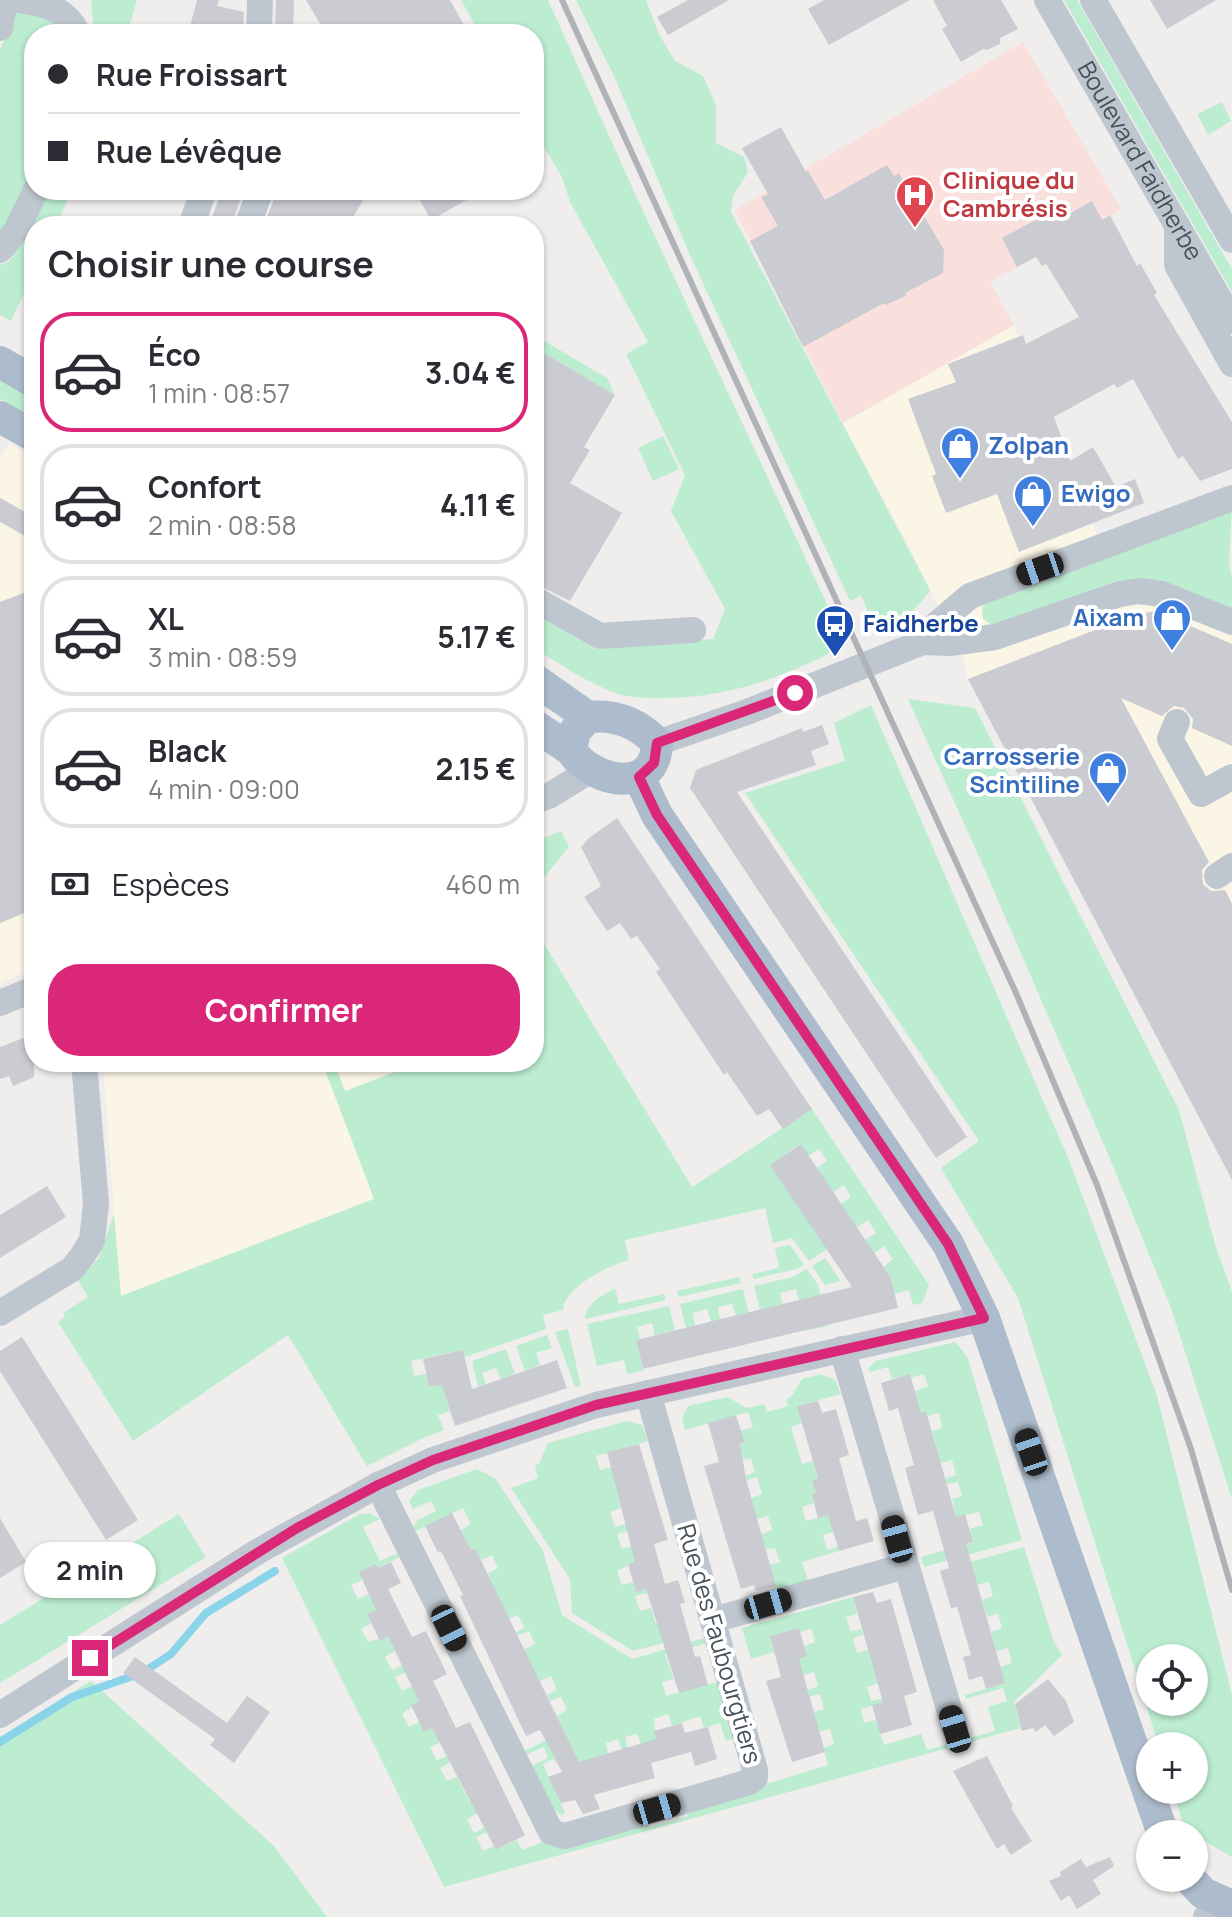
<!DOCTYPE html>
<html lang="fr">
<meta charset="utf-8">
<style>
:root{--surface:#fff;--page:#f2f2f3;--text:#2b2b33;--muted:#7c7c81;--line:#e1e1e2;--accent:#db2777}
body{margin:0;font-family:Manrope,sans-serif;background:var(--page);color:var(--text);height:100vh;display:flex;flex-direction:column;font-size:30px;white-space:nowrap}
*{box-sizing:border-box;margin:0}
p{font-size:26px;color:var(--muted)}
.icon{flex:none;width:44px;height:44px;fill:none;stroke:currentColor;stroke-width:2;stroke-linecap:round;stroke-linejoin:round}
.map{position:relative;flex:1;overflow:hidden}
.drawer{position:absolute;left:24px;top:216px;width:520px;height:856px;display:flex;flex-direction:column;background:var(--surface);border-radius:32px;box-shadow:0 2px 6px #0004}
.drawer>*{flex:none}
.top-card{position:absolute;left:24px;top:24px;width:520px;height:176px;border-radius:32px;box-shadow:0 2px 6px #0004;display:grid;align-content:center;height:176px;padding:0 24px;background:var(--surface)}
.buttons{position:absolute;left:1136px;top:1644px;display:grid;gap:16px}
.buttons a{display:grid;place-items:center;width:72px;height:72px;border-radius:50%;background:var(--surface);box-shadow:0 2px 6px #0004;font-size:40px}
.end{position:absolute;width:36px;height:36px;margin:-18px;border:10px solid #db2777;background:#fff;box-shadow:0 0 0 4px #fff}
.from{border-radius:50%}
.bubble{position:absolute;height:56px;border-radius:28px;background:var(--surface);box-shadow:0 2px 6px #0004;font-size:26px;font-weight:700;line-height:56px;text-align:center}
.car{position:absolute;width:24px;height:48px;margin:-24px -12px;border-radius:10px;box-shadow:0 0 6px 2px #0007;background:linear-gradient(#222 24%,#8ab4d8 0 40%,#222 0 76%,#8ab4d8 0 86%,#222 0)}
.top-card b{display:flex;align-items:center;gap:28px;height:76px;font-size:30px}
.top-card b+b{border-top:2px solid var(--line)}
.top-card i{width:20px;height:20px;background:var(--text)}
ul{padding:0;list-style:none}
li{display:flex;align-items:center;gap:24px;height:120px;margin:0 16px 12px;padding:0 8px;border:4px solid var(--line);border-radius:32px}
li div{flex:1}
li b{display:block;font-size:30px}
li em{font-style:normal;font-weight:700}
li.selected{border-color:var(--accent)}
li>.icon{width:72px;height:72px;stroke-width:1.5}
h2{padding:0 24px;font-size:36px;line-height:96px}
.pay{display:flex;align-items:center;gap:20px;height:88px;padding:0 24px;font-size:30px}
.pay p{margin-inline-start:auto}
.primary-button{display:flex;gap:16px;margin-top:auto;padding:16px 24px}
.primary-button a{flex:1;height:92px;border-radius:32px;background:var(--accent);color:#fff;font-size:32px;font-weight:700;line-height:92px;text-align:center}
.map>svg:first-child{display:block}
</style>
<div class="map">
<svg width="1232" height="1917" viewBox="0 0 1232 1917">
<rect width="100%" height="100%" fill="#f0eded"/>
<path fill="#fbf5e6" d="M1014,325L1018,336L1023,335L1122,604H1157L1232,636V1180L968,679L963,657L904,537L843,423Z
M10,444L34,458V969L0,983V459Z
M103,1062H481L375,1198L120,1296Z"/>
<path fill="#fae0dd" d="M1023,42L1121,209L990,282L1014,325L843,423L735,210Z"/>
<path fill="#bcedd0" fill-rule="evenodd" d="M91,0H137L127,34H94Z
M461,0H548L637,198L846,645C786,676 733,697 664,698C648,698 630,698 615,693C586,682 560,664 534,648V614L597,649L611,648V645L713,639L725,609L671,511L685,475L626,354L648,342L570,202L562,177L534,130V34H480Z
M576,0H646L659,34L675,61L703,76L716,105V143L744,157L748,172L733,196L731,212L930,590C915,612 901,623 877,634L861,595L850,601L689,253L614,76Z
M1064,0H1077L1232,269V292Z
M23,8L38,9L68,34H34V173L8,228L0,239V50L15,14Z
M1222,102L1231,121L1208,135L1197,114Z
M44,190H72L56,226H34V272L11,321L0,315V265L10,261Z
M534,335L607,378L615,395L534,347Z
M0,379L34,398V419L0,399Z
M663,436L679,469L653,481L638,448Z
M1232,510L1229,562L1232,578V610L1163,583L993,626L983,619L982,608L986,601Z
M908,699L975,708L1179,1110L1215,1244L1232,1292V1499L1171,1308L1108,1154L980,859Z
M871,705L1069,1160L1157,1396L1232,1695V1857L1185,1830L1173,1790H1194V1746H1159L1018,1298L941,1168L979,1141L745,793L845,761L834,723ZM1194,1658V1702H1150V1658Z
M561,831L569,847L545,876L534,882V842Z
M534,927L692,1187L812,1109L929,1285L922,1303L913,1305L909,1290L895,1294L891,1278L884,1267L893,1259L884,1246L874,1253L865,1240L876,1233L868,1220L857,1227L841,1204L851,1197L844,1185L833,1192L817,1168L827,1161L819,1149L808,1156L800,1144L770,1165L827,1249L809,1261L792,1238L773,1243L765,1208L625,1240L629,1260C607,1266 565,1287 563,1310L543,1315L546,1329L465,1357L462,1350L411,1361L414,1376L426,1374L430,1387L443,1385L450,1411L438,1415L444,1430L423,1438L367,1466L288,1335L133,1441L58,1322L65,1317L63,1313L88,1297L78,1280L98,1259L114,1215L121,1296L374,1199L322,1062H334L345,1091L421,1062H534Z
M790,1245L804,1265L796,1269L754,1279L752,1274L779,1268L775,1248Z
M825,1258L841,1281L825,1285L812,1266Z
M807,1269L818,1285L828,1326L806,1331L796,1289L780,1293L783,1305L760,1310L754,1286L793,1277Z
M739,1277L741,1283L678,1297L677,1291Z
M615,1288L619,1304L664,1294L666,1300L585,1319C587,1301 601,1297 615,1288Z
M743,1289L749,1313L736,1316L732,1304L718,1307L720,1320L711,1322L707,1309L693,1313L695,1326L686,1328L680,1304Z
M669,1306L675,1330L655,1335L652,1323L637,1327L640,1339L636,1340L643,1371L627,1374L624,1360L597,1366L587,1324Z
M568,1329L581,1386L575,1387L555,1332Z
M547,1335L552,1348L536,1353L540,1365L525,1371L516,1346Z
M955,1342L967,1356L1022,1540L924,1567L921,1557L973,1542L970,1529L983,1525L979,1512L956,1517L952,1499L962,1496L958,1482L947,1484L945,1478L956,1475L952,1460L941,1463L932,1431L942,1428L939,1413L927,1416L921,1413L915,1391L928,1386L924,1374L911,1378L910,1374L892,1379L888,1367L870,1372L868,1368L876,1361Z
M506,1349L515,1374L501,1379L496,1368L482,1373L486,1384L478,1387L472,1361Z
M821,1374L835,1380L841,1394L798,1406L802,1423L791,1427L802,1464L813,1461L818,1478L813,1480L816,1493L812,1494L814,1503L802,1507L806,1521L828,1515L834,1532L823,1535L827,1550L838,1547L839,1551L802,1562L808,1581L778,1590L768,1565L780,1562L775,1548L766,1550L761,1534L772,1530L768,1516L757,1519L751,1498L762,1494L757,1477L746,1480L745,1476L755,1472L751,1458L740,1461L736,1446L745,1443L741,1431L753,1427L748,1412L685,1430L682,1418L688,1406L728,1397L746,1408L764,1404L767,1412L788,1406L786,1399L791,1397L802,1379Z
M627,1421L642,1425L648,1441L596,1456L600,1470L612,1467L621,1508L610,1512L615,1527L626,1524L628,1531L617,1534L622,1549L632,1546L637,1562L617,1571L622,1585L633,1582L636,1592L646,1589L647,1593L635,1596L640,1611L651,1608L656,1624L668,1621L673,1638L689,1633V1636L633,1651L572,1613L570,1579L511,1488L538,1478L535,1465L539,1464L548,1443Z
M477,1469L496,1479L543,1551L562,1615L632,1659L705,1638L707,1643L665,1655L674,1679L662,1682L666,1696L718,1682L734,1739L726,1741L720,1723L704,1728L700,1716L672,1726L668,1714L654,1719L657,1741L641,1744L637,1734L625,1737L628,1748L622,1750L618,1739L606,1743L608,1754L592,1780L566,1759L555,1762L554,1759L543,1764L565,1813L560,1815L551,1806L531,1766L548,1758L544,1747L526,1755L524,1751L564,1732L557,1716L567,1710L561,1697L550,1701L547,1695L557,1690L551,1676L540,1681L538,1677L536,1678L523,1650L535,1644L529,1631L516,1636L514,1633L525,1628L518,1615L508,1619L488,1584L492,1582L488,1573L498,1568L492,1555L481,1560L475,1548L457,1556L465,1539L461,1530L471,1524L463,1508L416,1531L413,1526L418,1520L436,1511L431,1501L413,1509L409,1501L418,1490Z
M370,1513L380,1519L363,1527L380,1561L398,1553L400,1557L361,1576L362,1580L351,1585L358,1599L369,1594L377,1610L367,1614L371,1623L361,1629L368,1642L388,1636L395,1651L385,1657L392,1670L403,1665L406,1672L395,1677L402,1691L412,1686L420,1701L402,1714L409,1727L420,1722L433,1727L440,1742L430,1748L437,1760L447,1756L450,1763L440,1768L447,1781L457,1777L470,1802L472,1801L478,1813L467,1819L474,1833L485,1827L487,1832L476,1837L483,1851L494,1846L496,1850L517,1840L522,1850L546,1841L644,1821L650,1827L687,1817L689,1808L828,1765L823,1748L834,1744L830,1729L819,1732L813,1712L824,1709L820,1694L808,1697L807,1691L818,1686L814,1672L803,1675L798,1659L804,1646L815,1642L812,1629L800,1632L798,1628L770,1636L774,1652L751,1659L742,1628L853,1597L857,1614L846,1617L851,1632L862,1629L863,1635L853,1638L857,1653L868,1650L879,1683L867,1687L871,1701L884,1698L885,1702L861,1709L864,1723L876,1720L884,1745L921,1734L927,1750L995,1731L988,1707L1007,1701L1003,1688L966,1699L965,1695L1005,1683L1000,1667L1012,1663L1008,1648L996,1651L991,1632L1002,1628L998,1614L987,1616L982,1600L993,1596L989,1582L977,1585L966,1563L1024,1547L1054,1642L1062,1655L1014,1702L1021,1728L444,1887L282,1558L360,1514Z
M179,1514L206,1557L0,1683V1625Z
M91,1681L274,1846L327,1917H0V1737Z"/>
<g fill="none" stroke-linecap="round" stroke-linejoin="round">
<path stroke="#8ad4e9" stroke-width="8" d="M0,1742L72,1697L142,1673L171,1654L206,1613L275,1571"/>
</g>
<path fill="#caccd2" d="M197,0H219L217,6L244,12L243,31L237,30L236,34H188Z
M276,0H294L293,32L275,31Z
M306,0H450L469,34H326Z
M688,0H729L668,35L657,17Z
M824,0H910L829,45L808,9Z
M933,0H1001L1018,29L1000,38V44L987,50L983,49L961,62L942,29L947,26Z
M1150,0H1216L1167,29Z
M781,127L806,172L808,171L825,200L887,165L894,176L899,173L944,250L943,273L905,293L907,295L886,305L884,303L803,347L750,241L778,226L761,197L768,194L742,148Z
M222,190H244L231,226H209Z
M277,190H369L348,226H264Z
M414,190H484L431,220Z
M1092,201L1102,220L1110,215L1137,266L1140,263L1157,293L1154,295L1232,422V469L1200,481L1183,456L1178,459L1133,379L1117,388L1114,384L1054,417L1070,461L1093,447L1116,487L1135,479L1144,503L1019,552L997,494L946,513L932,476L936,474L908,399L956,382L948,364L1023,335L1026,344L1079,317L1046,264L1042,266L1036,257L1017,267L1002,238L1053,211L1058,220Z
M534,347L615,395L584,447L590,450L570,483L622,513L570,601L534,583Z
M0,498L34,517V541L0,522Z
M34,589V909L0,923V602Z
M1156,611L1232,644V746L1192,728L1193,719L1184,708L1174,706L1162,716L1121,698L1209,862L1202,870L1203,884L1211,891L1225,890L1232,904V1180L968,679L1134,615Z
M822,725L829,744L811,751L816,765L737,792L967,1137L936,1158L690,788L696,770L802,728L803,732Z
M617,818L812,1109L783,1129L769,1109L757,1116L727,1072L724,1075L656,972L660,969L637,936L631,939L620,923L607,931L584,897L601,886L581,847L589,838Z
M34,1034V1077L13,1086L9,1076L0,1079V1047Z
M801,1144L891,1278L898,1308L643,1369L636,1340L852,1287L770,1165Z
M47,1186L66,1217L0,1258V1215Z
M22,1337L138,1520L106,1540L0,1371V1351Z
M463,1350L472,1389L557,1360L567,1388L455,1426L442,1385L429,1387L423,1359Z
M910,1374L921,1413L926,1411L956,1517L965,1514L973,1542L966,1544L1005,1683L986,1689L982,1676L969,1680L963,1657L971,1655L957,1607L951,1608L940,1571L949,1568L933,1511L918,1515L905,1468L914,1465L898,1408L889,1411L881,1383Z
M818,1401L822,1413L836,1409L849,1455L839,1458L856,1521L867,1518L874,1541L839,1551L828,1515L818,1518L814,1503L812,1494L816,1493L812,1480L818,1478L797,1406Z
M736,1415L745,1443L740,1444L746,1479L776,1586L756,1591L754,1585L741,1589L704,1466L719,1462L708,1423Z
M639,1444L668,1540L654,1544L665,1584L678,1580L685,1603L680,1604L695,1657L700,1656L708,1685L679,1693L646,1589L636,1592L628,1564L635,1562L607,1452Z
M452,1513L471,1550L475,1548L579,1762L656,1739L654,1731L682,1723L685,1733L708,1727L717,1759L695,1766L691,1752L651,1763L655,1778L594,1795L600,1809L583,1814L575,1800L561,1803L548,1777L562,1772L540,1730L526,1736L460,1596L463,1595L441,1551L438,1553L425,1526Z
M0,1518L26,1562L0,1578Z
M391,1562L401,1583L388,1589L412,1637L426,1631L447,1674L433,1681L456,1728L470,1722L525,1835L496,1850L432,1728L424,1732L411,1705L419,1702L388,1636L380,1641L367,1614L376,1610L359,1572L376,1564L378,1568Z
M873,1592L877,1603L891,1599L917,1692L904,1696L912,1725L880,1734L872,1705L883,1702L853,1597Z
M799,1628L807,1656L799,1659L825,1752L792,1762L766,1681L781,1677L770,1636Z
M135,1657L227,1723L247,1696L270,1712L234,1763L210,1745L215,1739L123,1673Z
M1048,1679L1066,1701L1074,1722L1054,1736L1045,1725L1036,1732L1033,1728L1022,1731L1015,1704Z
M987,1756L1013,1806L1011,1808L1032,1841L1011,1855L1004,1844L997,1849L953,1771Z
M1110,1857L1114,1866L1093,1880L1101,1894L1077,1909L1069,1895L1061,1901L1049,1881L1061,1876L1060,1872L1081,1859L1086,1867Z"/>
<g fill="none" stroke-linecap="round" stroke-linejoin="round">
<g stroke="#bec7cf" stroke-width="26">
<path d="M18,0C45,4 66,8 78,34"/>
<path id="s1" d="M1047,0L1232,321"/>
<path d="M1093,0L1232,240"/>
<path d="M0,28L5,0"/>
<path d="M259,34L260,0"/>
<path d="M1177,225V265L1232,364"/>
<path d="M191,226L204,190"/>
<path d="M247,226L261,190"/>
<path d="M0,250L16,231L36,190"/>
<path d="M534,599L600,636L693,630"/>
<path d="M923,642L936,625L970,596L1232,498"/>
<path d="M1177,722L1170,739L1201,794L1232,777"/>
<path d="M657,743L747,712L923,642L950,643L995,637L1120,594L1139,591L1162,594L1232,622"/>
<path d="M534,801L549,796L591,770"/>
<path d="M1217,876L1232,866"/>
<path d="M0,1003L34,989"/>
<path d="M0,1313L72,1269L83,1255L92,1240L96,1204L84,1062"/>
<path d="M842,1349L955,1729"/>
<path d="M378,1485L551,1832L565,1836L749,1782L755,1778V1770L648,1393"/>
<path d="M713,1620L905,1566"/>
<path d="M0,1715L257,1552L378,1485L433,1460L596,1405L984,1318"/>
<path d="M1206,1917L1217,1900"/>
</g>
<path stroke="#adbccc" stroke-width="32" d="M0,362L34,382
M0,417L34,436
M534,679L588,717
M588,717C616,714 638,723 657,743C656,796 592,783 571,750L575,731Z
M534,725L571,750
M639,777L657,815L948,1244L984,1318L1163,1834
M1189,1878L1203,1893L1232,1906"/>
<path stroke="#afb2b7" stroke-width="6" d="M562,0L1016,993L1097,1185L1191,1449L1232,1590"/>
</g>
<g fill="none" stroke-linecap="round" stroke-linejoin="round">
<path stroke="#db2777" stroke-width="10" d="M90,1658L297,1528L378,1485L433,1460L596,1405L984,1318L948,1244L657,815L639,777L654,763L657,743L795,693"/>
</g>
<defs>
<g id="hospital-pin" transform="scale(2)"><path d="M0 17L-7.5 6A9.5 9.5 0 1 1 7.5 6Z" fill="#e0444e" stroke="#fff"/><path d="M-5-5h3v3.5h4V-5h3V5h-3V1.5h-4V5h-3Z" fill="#fff"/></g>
<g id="shop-pin" transform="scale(2)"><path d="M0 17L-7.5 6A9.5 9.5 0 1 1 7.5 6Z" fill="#3f7fe0" stroke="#fff"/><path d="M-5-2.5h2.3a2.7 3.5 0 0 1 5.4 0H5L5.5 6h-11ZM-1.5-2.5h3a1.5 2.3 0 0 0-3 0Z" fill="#fff"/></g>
<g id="bus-pin" transform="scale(2)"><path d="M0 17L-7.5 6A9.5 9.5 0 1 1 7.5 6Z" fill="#1a4fb4" stroke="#fff"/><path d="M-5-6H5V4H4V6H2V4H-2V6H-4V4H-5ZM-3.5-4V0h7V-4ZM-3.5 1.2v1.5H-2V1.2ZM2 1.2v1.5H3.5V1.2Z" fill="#fff"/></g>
</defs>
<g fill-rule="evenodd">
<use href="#hospital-pin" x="915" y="195"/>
<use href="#shop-pin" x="960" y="446"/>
<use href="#shop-pin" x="1033" y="494"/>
<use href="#shop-pin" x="1172" y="618"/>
<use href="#bus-pin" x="835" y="624"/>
<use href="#shop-pin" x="1108" y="771"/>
</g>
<g text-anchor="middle" stroke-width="8" stroke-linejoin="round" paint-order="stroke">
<g font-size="24" fill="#46505a" stroke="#fff">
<text dy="8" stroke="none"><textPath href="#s1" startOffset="186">Boulevard Faidherbe</textPath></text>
<text transform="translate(719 1644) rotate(74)" y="8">Rue des Faubourgtiers</text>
</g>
<g font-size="24" font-weight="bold" fill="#be3a42" stroke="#fff" text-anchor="start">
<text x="943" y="189">Clinique du<tspan x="943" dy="28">Cambrésis</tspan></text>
</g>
<g font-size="24" font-weight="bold" fill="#366cbe" stroke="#fff" text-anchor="start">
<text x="988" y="454">Zolpan</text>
<text x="1061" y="502">Ewigo</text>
<text x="1144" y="626" text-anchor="end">Aixam</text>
<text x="1080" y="765" text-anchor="end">Carrosserie<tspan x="1080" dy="28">Scintiline</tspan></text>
</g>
<g font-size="24" font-weight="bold" fill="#164399" stroke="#fff" text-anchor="start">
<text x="863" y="632">Faidherbe</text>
</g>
</g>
</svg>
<div class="buttons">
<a><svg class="icon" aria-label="locate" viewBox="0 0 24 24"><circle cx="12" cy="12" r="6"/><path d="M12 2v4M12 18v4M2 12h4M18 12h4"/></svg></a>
<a>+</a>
<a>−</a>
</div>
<i class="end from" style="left:795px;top:693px"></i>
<i class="end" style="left:90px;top:1658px"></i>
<div class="bubble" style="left:24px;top:1542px;width:132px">2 min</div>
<i class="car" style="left:1040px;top:569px;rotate:251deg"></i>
<i class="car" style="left:1031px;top:1452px;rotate:341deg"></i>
<i class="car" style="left:897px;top:1539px;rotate:344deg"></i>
<i class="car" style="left:768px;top:1604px;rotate:74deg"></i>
<i class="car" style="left:449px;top:1628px;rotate:154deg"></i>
<i class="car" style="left:955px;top:1729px;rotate:343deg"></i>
<i class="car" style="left:657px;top:1809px;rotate:74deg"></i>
<div class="top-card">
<b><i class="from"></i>Rue Froissart</b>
<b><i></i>Rue Lévêque</b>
</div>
<section class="drawer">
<h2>Choisir une course</h2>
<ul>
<li class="selected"><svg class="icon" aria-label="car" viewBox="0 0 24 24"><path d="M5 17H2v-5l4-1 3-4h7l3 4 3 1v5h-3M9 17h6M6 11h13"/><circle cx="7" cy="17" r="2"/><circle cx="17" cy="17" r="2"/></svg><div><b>Éco</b><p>1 min · 08:57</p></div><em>3.04 €</em></li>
<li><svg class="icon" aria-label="car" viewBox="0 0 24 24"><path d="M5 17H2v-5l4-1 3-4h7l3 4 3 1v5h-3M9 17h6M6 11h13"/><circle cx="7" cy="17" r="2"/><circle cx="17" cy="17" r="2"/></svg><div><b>Confort</b><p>2 min · 08:58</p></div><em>4.11 €</em></li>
<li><svg class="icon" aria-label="car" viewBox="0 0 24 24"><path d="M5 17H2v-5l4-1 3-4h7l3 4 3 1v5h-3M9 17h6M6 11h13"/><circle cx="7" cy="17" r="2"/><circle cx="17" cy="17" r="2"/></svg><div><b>XL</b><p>3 min · 08:59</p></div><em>5.17 €</em></li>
<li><svg class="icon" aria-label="car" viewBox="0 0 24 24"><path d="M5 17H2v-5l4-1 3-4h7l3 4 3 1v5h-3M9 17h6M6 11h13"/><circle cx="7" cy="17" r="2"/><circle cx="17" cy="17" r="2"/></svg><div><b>Black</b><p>4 min · 09:00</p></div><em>2.15 €</em></li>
</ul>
<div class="pay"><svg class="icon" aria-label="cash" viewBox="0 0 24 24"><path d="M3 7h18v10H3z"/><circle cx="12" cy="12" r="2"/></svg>Espèces<p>460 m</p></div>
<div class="primary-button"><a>Confirmer</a></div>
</section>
</div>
